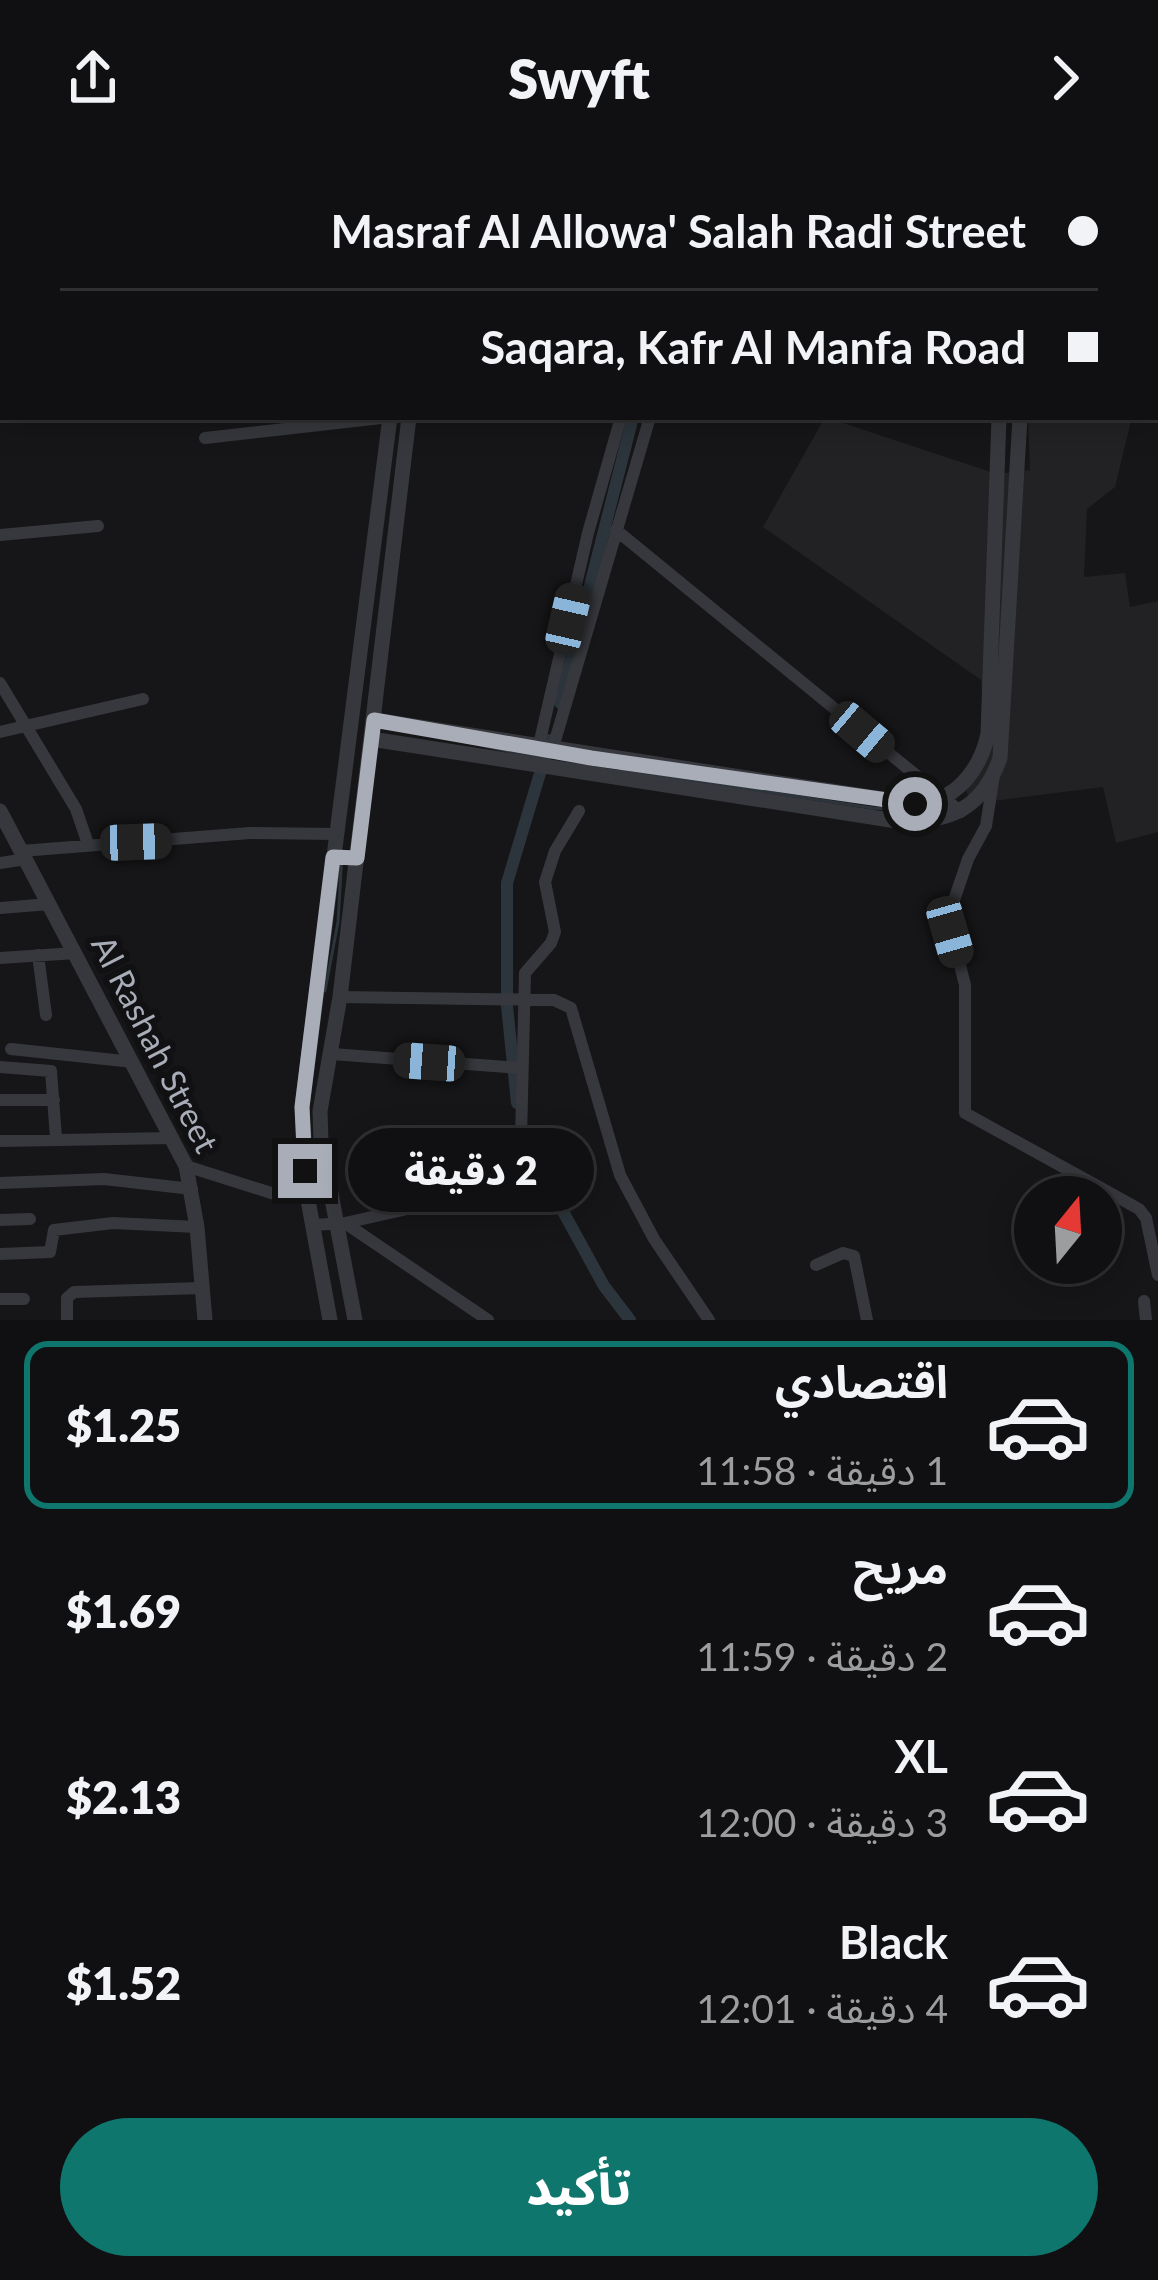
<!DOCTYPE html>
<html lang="ar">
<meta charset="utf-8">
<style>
:root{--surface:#101012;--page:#1e1e20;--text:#f1f3f6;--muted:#9c9d9f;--line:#303032;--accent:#0f766e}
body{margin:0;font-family:Lato,"Noto Sans Arabic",sans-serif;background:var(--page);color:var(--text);direction:rtl;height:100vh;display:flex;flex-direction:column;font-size:45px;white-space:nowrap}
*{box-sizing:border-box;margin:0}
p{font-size:39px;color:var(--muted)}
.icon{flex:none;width:66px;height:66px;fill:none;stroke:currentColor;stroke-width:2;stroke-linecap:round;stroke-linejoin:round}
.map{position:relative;height:1164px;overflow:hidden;direction:ltr}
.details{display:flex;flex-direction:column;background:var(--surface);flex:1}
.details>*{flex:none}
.top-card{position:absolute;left:0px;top:0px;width:1158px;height:264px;box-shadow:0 6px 30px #0003,0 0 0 3px var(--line);direction:rtl;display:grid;align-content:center;height:264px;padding:0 60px;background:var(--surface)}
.needle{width:78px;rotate:18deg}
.fabs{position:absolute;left:1014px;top:1020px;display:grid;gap:24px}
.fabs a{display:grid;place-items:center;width:108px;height:108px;border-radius:50%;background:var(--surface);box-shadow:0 6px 30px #0003,0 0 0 3px var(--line);font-size:60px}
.end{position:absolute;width:54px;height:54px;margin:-27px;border:15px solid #a8adb8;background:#111;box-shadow:0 0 0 6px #111}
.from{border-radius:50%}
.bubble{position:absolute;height:84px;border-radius:42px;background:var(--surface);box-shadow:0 6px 30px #0003,0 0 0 3px var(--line);font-size:39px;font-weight:800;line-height:84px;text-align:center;direction:rtl}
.car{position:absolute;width:36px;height:72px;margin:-36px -18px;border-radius:15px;box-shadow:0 0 9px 3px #0007;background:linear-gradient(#222 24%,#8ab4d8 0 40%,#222 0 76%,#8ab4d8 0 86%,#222 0)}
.top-card b{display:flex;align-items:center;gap:42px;height:114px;font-size:45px}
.top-card b+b{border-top:3px solid var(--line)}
.top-card i{width:30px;height:30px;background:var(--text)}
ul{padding:21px 0 0;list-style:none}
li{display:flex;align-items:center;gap:36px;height:168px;margin:0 24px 18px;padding:0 36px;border:6px solid transparent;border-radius:24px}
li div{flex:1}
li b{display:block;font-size:45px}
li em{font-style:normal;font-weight:800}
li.selected{border-color:var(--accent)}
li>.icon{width:108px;height:108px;stroke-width:1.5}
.cta{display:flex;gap:24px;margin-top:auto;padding:24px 60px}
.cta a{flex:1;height:138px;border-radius:72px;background:var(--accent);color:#fff;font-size:48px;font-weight:800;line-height:138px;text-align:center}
header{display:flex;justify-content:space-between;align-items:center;height:156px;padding:0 60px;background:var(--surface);font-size:54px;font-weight:800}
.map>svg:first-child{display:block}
</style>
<header><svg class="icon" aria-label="forward" viewBox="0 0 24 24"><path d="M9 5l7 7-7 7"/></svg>Swyft<svg class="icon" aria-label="share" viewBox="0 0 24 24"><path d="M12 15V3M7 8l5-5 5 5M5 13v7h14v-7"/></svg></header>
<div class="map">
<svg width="1158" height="1164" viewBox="0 0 1158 1164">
<rect width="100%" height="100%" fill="#161618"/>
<path fill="#222225" d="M825,261L997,318L1030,314L1028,261H1132L1115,331L1087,353L1084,421L1125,417L1130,451L1158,445V676L1116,687L1103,631L970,648L963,622L985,586L981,524L763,371Z"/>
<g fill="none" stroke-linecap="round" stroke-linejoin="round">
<path stroke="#2c353c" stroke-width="3" d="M429,3L430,0
M1024,3V0
M461,585L540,602
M620,614L873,652L932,656
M325,835L338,766L342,697"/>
<path stroke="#2c353c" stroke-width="12" d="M712,3L713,0
M560,547L633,261
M517,947L507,850V727L550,584
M521,979L604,1130L630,1164"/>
<path stroke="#37383d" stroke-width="12" d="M699,3V0
M727,3L728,0
M1155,204H1158
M205,282L390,261
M616,374L961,656
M0,379L98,370
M0,527L76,653L88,688
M0,576L143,543
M538,593L588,377L621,261
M552,595L650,261
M994,619L986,670L968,703L948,762L965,829V957L1139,1053L1146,1062L1158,1119
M21,695L250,677L336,678
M0,707L26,703
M0,752L50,748
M38,799L46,859
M0,802L76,797
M340,841L554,844L571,852L620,1019L654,1083L709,1164
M11,893L133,906
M332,898L521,912
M0,911L51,915L56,982
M0,944H54
M0,985L173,982
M186,1010L287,1042H332
M0,1027L104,1023L192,1033
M0,1064L30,1063
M345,1067L488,1164
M313,1069L345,1067L514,1029L520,1024L525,817L551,787L555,776L545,726L555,695L579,655
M0,1098L50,1096L54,1074L113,1067L197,1071
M816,1109L843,1097L854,1100L867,1164
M0,1143H24
M1144,1145L1146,1164
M67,1164V1142L74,1136L202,1132"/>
<path stroke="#37383d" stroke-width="15" d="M421,3L422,0
M442,3V0
M1014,3V0
M1032,3V0
M0,9L3,4
M374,564L915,648C954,647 980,615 988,578L999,261
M371,583L903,666C953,665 983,651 1000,602L1020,261
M0,655L186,1010L197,1071L205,1164
M330,1164L308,1044L302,951L390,261
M355,1164L321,985L320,955L340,841L409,261"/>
</g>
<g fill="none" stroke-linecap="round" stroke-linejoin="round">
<path stroke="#a8adb8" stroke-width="15" d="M305,1015L302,951L333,701L357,702L374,564L591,602L915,648"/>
</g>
<g text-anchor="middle" stroke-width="12" stroke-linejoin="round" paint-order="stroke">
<g font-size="33" fill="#a8adb8" stroke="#111113">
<text transform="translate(155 888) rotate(63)" y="12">Al Rashah Street</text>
</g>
</g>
</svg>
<div class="fabs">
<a><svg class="needle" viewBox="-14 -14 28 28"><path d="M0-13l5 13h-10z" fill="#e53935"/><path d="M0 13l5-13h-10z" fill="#9c9d9f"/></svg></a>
</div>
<i class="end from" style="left:915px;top:648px"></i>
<i class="end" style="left:305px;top:1015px"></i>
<div class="bubble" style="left:348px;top:972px;width:246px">2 دقيقة</div>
<i class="car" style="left:568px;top:463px;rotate:13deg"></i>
<i class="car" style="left:862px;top:576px;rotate:130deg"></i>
<i class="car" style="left:136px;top:686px;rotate:88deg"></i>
<i class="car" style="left:950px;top:776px;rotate:164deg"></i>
<i class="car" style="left:429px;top:906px;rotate:274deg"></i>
<div class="top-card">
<b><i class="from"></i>Masraf Al Allowa' Salah Radi Street</b>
<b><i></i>Saqara, Kafr Al Manfa Road</b>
</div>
</div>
<section class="details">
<ul>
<li class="selected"><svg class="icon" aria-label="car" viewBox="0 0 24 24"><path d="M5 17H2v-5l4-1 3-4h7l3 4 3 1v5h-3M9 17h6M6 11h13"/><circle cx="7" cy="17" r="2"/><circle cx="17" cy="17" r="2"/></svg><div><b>اقتصادي</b><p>1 دقيقة · 11:58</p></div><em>$1.25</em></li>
<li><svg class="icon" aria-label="car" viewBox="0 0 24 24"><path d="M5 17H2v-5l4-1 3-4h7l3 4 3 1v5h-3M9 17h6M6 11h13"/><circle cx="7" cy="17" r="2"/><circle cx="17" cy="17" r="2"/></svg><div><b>مريح</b><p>2 دقيقة · 11:59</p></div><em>$1.69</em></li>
<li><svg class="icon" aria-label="car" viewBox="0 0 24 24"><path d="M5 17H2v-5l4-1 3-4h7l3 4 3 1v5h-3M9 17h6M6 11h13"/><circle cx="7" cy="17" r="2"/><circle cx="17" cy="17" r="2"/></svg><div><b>XL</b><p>3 دقيقة · 12:00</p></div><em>$2.13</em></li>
<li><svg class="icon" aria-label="car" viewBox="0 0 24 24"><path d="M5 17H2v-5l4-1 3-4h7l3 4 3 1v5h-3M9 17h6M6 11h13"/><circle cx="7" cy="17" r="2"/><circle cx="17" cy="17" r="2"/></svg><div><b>Black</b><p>4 دقيقة · 12:01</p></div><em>$1.52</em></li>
</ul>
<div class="cta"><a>تأكيد</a></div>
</section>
